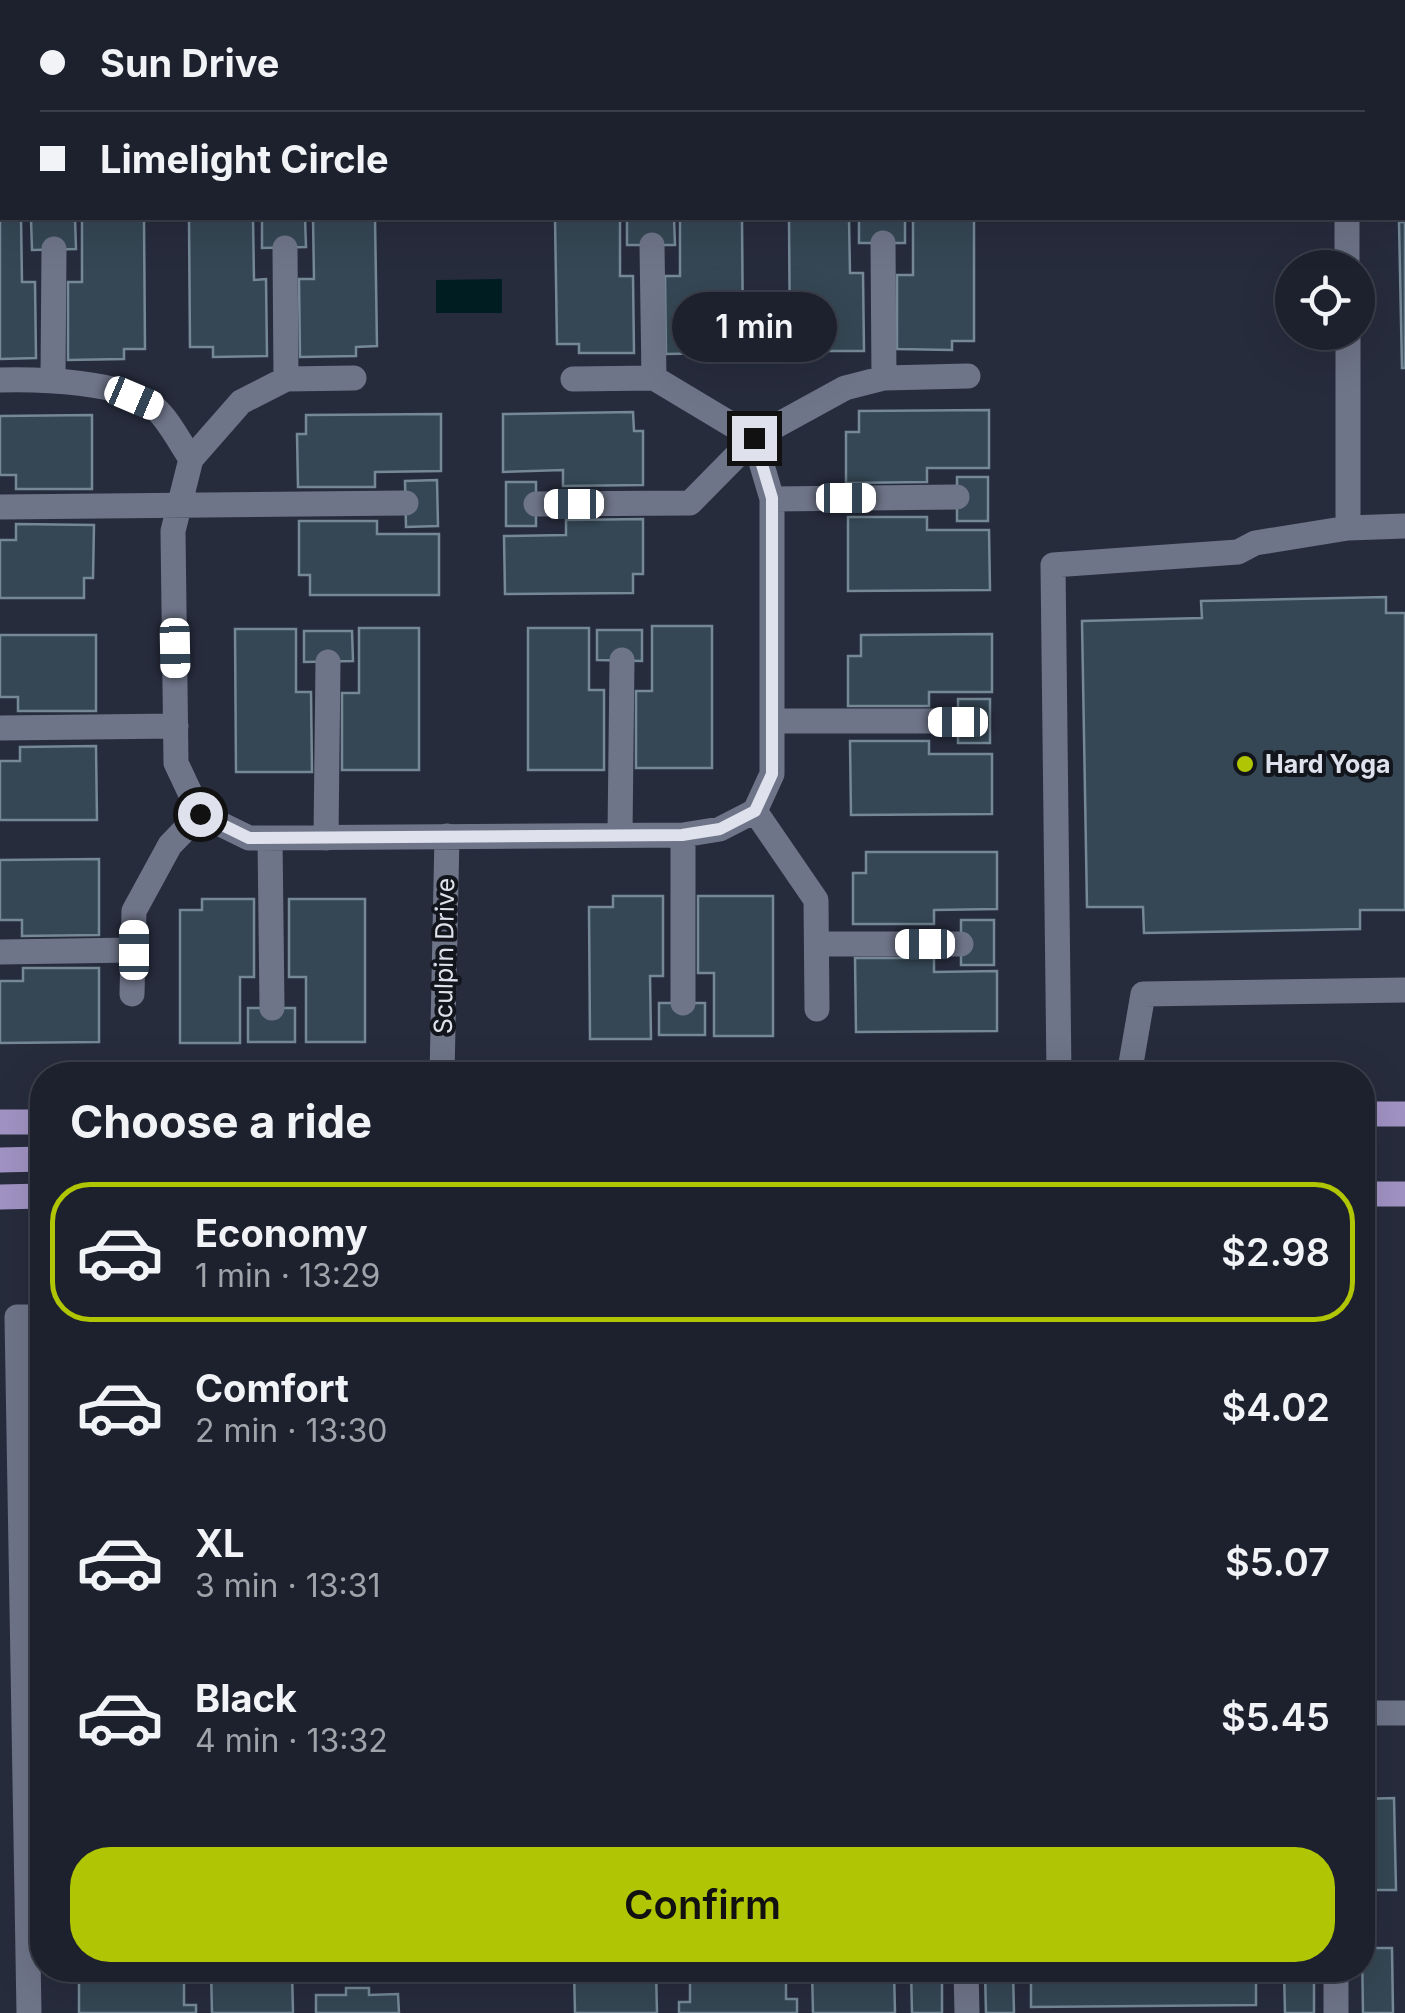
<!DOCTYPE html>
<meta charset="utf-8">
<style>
:root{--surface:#1d212e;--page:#252936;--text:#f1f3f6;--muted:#a0a3aa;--line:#3b3e4a;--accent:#b0c503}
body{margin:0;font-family:Inter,sans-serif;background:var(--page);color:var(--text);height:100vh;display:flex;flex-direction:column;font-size:38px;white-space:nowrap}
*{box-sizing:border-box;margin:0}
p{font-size:32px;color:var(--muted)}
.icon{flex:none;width:55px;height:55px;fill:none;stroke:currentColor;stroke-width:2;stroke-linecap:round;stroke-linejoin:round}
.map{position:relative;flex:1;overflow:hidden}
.panel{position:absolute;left:30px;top:1062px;width:1345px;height:920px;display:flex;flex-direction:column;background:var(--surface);border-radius:40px;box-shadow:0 10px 40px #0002,0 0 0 2px var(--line)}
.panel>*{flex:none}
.banner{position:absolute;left:0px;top:0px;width:1405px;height:220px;box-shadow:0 10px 40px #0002,0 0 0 2px var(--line);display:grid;align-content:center;height:220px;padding:0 40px;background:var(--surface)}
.tools{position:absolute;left:1275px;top:250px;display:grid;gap:20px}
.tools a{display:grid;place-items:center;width:100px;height:100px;border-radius:50%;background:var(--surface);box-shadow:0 10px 40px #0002,0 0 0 2px var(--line);font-size:50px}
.end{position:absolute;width:45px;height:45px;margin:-22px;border:12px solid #dfe2ed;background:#111;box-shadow:0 0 0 5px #111}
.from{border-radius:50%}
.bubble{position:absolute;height:70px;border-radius:35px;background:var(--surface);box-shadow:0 10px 40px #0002,0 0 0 2px var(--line);font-size:32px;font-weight:600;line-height:70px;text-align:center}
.car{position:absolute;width:30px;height:60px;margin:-30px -15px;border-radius:12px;box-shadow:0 0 8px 2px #0007;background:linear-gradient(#fff 24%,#345 0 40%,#fff 0 76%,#345 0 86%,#fff 0)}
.banner b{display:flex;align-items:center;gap:35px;height:95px;font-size:38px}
.banner b+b{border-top:2px solid var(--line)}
.banner i{width:25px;height:25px;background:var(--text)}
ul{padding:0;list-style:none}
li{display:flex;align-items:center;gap:30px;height:140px;margin:0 20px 15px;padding:0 20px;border:5px solid transparent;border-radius:40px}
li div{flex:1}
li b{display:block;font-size:38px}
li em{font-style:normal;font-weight:600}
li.current{border-color:var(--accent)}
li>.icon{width:90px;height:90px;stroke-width:1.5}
h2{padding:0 40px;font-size:45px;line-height:120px}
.primary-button{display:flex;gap:20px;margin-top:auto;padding:20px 40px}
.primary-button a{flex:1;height:115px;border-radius:40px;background:var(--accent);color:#111;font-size:40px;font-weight:600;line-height:115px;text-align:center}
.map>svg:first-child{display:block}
</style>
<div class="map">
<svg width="1405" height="2013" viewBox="0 0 1405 2013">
<rect width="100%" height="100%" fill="#272c3d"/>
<path fill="#001d22" d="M0,0H1405V85L1402,2H2L0,144Z
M502,279V313H436V280Z"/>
<path fill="#354754" stroke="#748896" stroke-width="2.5" d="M21,218L22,282H35L36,358L0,359V219Z
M75,218L76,249L32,250L31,219Z
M82,218H144L145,349H124V359L68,360V282H82Z
M189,218H253L254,280L266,279L267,356L213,357V347H190Z
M262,218H305L306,247L262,248Z
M313,218H375L377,346L356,347V356L300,357L299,279H314Z
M555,218H620V276H633L634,353H579V344H557Z
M627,218H674L675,245H627Z
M680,218H742L743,343H722V353L666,354L665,276H680Z
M789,218H849L850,273H863L864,351H790Z
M859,218H905V243H859Z
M913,218H974V341H952V350L897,349V275H913Z
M1399,222H1405V368H1402Z
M989,410V468H927V482L846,483V432H859V411Z
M633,412L634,431H643V485L563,486V470L503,472V414Z
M441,414V471L375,472V487H298L297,434H306V415Z
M92,415V489H16V475H0V416Z
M957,477H988V521H957Z
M437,480L438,526L406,527L405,481Z
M506,482H536V526H506Z
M848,517H927V530H989L990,590L848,591Z
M643,519V574H633V593L505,594L504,536L566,535V520Z
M299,521H377V534H439V595H310V575H299Z
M16,524L94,525L93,578H84V598H0V540H16Z
M1386,597V613H1405V910H1360V929L1144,933L1143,907H1087L1082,621L1202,618L1201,601Z
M652,626H712V768H636V691H652Z
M359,628H419V770H342V693H359Z
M528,628H589V690H604V770H528Z
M235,629H296V692H311L312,772H236Z
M597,630H642V661L597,660Z
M304,631H352L353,661L304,662Z
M992,634V692H929V706H848V656H861V635Z
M0,635H96V711H18V697H0Z
M958,699H990V743H958Z
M850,741H929V754H992V814L851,815Z
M96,746L97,820H0V761H20V747Z
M866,852H997V909L934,910V924H853V873H866Z
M99,859V935L22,936V920H0V860Z
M613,896H663V976H650L651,1039H590L589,907H613Z
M698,896H773V1036H714V973H698Z
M202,899H254V977H240V1043H180V910H202Z
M289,899H365V1042H306V977H289Z
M961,920H994V965H961Z
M855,958H934V972L997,971V1031L856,1032Z
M23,968H99V1042L0,1043V981H23Z
M659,1003H705V1035H659Z
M248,1008H295V1042H248Z
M1394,1798L1396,1890H1363L1362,1799Z
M1362,1948H1392L1393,2013H1363Z
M79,1970H184V2005H196V2013H79Z
M211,1970H292L293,2013H212Z
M574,1970H656L657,2013H575Z
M690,1970H786V1999H797V2013H679V2002H690Z
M812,1970H894L895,2013H813Z
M911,1970H942V2013H912Z
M985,1970H1013L1014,2013H986Z
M1031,1970H1256V2005L1031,2007Z
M1284,1970H1314V2013H1285Z
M346,1988H369V1995L398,1994L399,2013H316V1995H346Z"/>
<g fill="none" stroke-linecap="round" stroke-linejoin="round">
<path stroke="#6f7589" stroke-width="25" d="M1402,171L1405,170
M1347,218V268
M883,243L884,378
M652,245L654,378
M285,248L286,379
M53,378L54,249
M573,379L654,378L754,438
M0,380C39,379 123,381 154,407C169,420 180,443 191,459
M754,438L772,499V774L755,811
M772,499L957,497
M536,504L690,503L754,438L845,388L884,378L968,376
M0,507L406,503
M1348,528L1405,526
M772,721H958
M0,728L176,726
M755,811L816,900L817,1009
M200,814L249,838L683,835L720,829L755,811
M200,814L176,763L173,531L191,459L241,402L286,379L354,378
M620,835L622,660
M683,835V1003
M270,838L272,1008
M326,838L328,662
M817,944H961
M0,952L134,950
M132,994L134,911L170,845L200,814
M442,1075L447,836
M1059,1075L1053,565L1238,552L1255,543L1348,528V332
M1129,1075L1143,994L1405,990
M1362,1713H1405
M966,1970L967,2013
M1336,1970V2013
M29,2013L17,1317H42"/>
<path stroke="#a193c4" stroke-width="25" d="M1362,1114H1405
M0,1122H42
M0,1160L42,1159
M1362,1194H1405
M0,1197L42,1196"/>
</g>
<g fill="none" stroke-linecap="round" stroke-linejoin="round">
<path stroke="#dfe2ed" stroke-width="12" d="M200,814L249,838L682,835L720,829L755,811L772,774V498L754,438"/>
</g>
<circle fill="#b0c503" stroke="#13151c" stroke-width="4" cx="1245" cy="764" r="10"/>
<g text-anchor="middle" stroke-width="8" stroke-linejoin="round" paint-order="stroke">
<g font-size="25" font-weight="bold" fill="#dfe2ed" stroke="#13151c" text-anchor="start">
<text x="1265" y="773">Hard Yoga</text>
</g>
<g font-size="25" fill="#dfe2ed" stroke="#13151c">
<text transform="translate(444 956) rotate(-89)" y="9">Sculpin Drive</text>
</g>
</g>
</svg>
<div class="tools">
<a><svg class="icon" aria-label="locate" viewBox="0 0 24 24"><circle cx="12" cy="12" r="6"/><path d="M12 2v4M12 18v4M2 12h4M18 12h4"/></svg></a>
</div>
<i class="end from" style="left:200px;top:814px"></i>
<i class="end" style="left:754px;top:438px"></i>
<div class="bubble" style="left:672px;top:292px;width:165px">1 min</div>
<i class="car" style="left:134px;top:398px;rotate:113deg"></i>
<i class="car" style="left:846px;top:498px;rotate:90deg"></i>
<i class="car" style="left:574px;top:504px;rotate:270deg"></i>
<i class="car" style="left:175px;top:648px;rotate:179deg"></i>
<i class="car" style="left:958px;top:722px;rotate:270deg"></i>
<i class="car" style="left:925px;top:944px;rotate:270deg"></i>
<i class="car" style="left:134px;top:950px;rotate:0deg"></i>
<div class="banner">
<b><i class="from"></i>Sun Drive</b>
<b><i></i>Limelight Circle</b>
</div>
<section class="panel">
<h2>Choose a ride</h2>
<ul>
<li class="current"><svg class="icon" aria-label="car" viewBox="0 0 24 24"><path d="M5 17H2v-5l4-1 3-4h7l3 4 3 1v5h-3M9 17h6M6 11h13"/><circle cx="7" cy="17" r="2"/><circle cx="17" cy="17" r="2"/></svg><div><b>Economy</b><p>1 min · 13:29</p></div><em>$2.98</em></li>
<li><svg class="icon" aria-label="car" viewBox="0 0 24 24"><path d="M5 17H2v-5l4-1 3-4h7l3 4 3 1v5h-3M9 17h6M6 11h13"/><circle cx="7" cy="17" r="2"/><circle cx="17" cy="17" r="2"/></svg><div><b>Comfort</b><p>2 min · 13:30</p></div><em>$4.02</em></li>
<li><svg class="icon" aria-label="car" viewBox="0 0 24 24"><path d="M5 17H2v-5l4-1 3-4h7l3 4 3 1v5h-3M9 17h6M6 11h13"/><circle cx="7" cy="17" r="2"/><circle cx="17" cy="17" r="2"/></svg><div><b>XL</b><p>3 min · 13:31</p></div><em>$5.07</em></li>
<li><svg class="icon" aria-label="car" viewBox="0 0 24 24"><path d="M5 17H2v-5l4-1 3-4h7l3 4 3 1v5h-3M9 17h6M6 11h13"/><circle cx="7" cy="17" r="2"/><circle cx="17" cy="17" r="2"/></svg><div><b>Black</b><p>4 min · 13:32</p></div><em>$5.45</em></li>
</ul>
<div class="primary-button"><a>Confirm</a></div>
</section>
</div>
